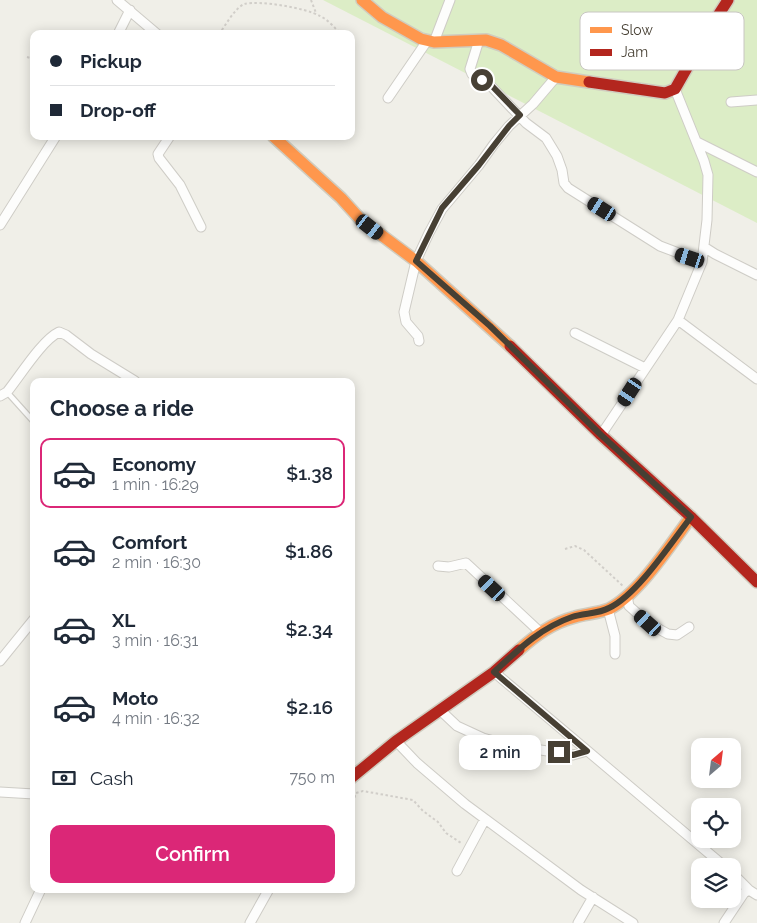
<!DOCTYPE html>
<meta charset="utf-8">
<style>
:root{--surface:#fff;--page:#f6f6f7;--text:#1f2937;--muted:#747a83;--line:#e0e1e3;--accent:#db2777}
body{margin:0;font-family:Raleway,sans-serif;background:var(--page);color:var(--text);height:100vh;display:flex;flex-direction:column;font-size:19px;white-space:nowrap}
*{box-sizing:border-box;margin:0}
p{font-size:16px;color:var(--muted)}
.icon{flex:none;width:28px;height:28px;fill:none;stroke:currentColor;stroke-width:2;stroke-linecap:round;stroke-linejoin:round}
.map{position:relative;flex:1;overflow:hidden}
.panel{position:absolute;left:30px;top:378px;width:325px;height:515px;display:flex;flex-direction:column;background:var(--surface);border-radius:10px;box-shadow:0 2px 12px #0003}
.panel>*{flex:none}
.top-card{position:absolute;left:30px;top:30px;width:325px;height:110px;border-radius:10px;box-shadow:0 2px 12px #0003;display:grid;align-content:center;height:110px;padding:0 20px;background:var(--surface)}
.needle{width:32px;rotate:28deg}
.controls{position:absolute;left:691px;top:738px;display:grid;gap:10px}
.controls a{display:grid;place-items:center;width:50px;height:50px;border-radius:10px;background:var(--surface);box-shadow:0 2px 12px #0003;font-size:25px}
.end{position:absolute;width:22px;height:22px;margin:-11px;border:6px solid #474034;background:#fff;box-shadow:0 0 0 2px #fff}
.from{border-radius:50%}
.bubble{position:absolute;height:35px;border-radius:10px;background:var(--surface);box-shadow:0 2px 12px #0003;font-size:16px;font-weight:600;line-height:35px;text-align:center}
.car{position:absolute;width:15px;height:30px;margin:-15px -8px;border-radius:6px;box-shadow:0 0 4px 1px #0007;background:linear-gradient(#222 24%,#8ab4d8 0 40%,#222 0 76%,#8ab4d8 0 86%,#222 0)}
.top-card b{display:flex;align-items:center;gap:18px;height:48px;font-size:19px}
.top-card b+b{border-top:1px solid var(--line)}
.top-card i{width:12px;height:12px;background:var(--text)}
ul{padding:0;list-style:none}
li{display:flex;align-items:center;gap:15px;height:70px;margin:0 10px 8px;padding:0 10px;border:2px solid transparent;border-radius:10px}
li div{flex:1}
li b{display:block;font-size:19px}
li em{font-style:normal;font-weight:600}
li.on{border-color:var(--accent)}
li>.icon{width:45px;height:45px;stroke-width:1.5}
h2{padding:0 20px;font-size:22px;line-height:60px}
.pay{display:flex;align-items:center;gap:12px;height:55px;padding:0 20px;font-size:19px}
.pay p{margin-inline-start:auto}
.action{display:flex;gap:10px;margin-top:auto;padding:10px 20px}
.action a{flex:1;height:58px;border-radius:10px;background:var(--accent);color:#fff;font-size:20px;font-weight:600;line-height:58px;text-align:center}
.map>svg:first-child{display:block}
</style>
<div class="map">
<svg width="757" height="923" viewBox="0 0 757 923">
<rect width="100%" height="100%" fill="#f0efe8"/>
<path fill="#dcedc6" d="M323,0H757V223Z"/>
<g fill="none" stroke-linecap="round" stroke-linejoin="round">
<g stroke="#ceccc6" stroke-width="7">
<path id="lane" d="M7,392L34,422"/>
</g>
<g stroke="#ceccc6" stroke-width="11">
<path id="street" d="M117,0L157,34
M118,34L130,10
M479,40L470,69L472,74L489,84L526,123L546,138L557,156L562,170L564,183L568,188L660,246L702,262
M434,42L450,0
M388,98L427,41
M731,102L757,100
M170,136L158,154L159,158L180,185L201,227
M697,142L757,172
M0,225L56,136
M704,247L715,254L757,275
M678,320L757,379
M575,333L645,368
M419,341L418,336L406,322L404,312L416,261L429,233L442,209L479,165L494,144L509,126L533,104L556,77
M0,396L7,392C20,376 42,340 59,332L66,335L91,354L135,381
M601,435L678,320L702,262L707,220L708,175L704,161L675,89
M438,566L449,567L466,563L540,632
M627,596L629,606L648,623L668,634L677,635L689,627
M608,609L615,636V654
M0,661L34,619
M494,672L724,866
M440,710L457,726L483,738L508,745L573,755L587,751
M396,741L417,763L465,804L581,890L633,923
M0,792L34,794
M457,871L485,819
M732,873L749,890
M25,923L41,889
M250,923L269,889
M578,923L593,897
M724,923L744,893L749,890L757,895"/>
</g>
<g stroke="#d0ccbf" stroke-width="14">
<path id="slow" d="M362,0L382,17L421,39L434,42L486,40L501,45L556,77L589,82
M273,136L341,198L360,219L416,261L510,346
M519,650C536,635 552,623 575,617C585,614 599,613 609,609C640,593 670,545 691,517"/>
</g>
<g stroke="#d0ccbf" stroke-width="14">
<path id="jam" d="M589,82L665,93L675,89L708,31L728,0
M510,346L601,435L691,517L757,582
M351,778L396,741L494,672L519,650"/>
</g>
<path stroke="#d1cec9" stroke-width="2" stroke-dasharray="2.5 2.5" stroke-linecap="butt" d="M311,0L316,13
M219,34C226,25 234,9 244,4C259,0 306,8 320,16C327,19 333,26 338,31
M27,57L34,59
M565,549L575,546L584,550L623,586
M351,807L356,793L363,791L413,800L423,811L438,822L446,833L461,843"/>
<use href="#lane" stroke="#fdfdfc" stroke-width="4.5"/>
<use href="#street" stroke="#fdfdfc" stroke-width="9"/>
<use href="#slow" stroke="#ff974d" stroke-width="11"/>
<use href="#jam" stroke="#b3261e" stroke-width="11"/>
</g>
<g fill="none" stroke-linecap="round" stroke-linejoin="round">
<path stroke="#474034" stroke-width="6" d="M482,80L492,86L520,115L509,126L479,165L442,208L416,261L490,326L601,435L691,517C671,543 637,595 609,608C598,614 584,613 572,617C540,628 518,650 494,672L587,751L573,755L559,752"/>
</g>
<rect x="580" y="12" width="164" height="58" rx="8" fill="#fff" stroke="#c8c6c2" stroke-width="1"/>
<rect x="590" y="27" width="22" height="6" fill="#ff974d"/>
<rect x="590" y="49" width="22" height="7" fill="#b3261e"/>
<g font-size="14" fill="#474034">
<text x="621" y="35">Slow</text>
<text x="621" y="57">Jam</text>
</g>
</svg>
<div class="controls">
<a><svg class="needle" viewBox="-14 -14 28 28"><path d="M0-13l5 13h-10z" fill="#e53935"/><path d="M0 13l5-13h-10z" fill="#747a83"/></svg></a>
<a><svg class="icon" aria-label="locate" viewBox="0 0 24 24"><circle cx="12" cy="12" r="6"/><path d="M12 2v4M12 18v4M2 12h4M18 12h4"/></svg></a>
<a><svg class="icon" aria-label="layers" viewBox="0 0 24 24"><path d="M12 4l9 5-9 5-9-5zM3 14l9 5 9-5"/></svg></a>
</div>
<i class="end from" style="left:482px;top:80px"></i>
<i class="end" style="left:559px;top:752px"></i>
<div class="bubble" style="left:459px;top:735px;width:82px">2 min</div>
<i class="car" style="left:602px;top:209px;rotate:302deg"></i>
<i class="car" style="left:370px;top:227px;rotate:128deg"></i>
<i class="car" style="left:690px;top:258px;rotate:288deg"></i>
<i class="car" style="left:630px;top:392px;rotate:213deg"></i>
<i class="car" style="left:492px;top:588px;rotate:313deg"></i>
<i class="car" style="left:648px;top:623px;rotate:312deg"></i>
<div class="top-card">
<b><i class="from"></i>Pickup</b>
<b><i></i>Drop-off</b>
</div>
<section class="panel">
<h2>Choose a ride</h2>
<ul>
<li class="on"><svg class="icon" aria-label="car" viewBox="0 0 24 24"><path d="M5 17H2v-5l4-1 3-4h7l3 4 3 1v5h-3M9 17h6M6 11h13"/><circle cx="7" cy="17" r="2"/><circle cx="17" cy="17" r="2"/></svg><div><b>Economy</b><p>1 min · 16:29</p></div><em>$1.38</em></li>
<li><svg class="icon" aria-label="car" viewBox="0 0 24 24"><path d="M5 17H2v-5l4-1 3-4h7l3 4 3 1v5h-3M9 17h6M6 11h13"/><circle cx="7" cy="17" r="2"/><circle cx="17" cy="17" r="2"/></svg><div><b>Comfort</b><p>2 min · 16:30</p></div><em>$1.86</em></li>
<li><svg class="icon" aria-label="car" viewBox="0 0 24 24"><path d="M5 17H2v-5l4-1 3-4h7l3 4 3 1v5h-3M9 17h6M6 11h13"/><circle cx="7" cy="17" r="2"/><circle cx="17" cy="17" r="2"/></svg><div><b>XL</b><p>3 min · 16:31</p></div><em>$2.34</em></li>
<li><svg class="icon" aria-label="car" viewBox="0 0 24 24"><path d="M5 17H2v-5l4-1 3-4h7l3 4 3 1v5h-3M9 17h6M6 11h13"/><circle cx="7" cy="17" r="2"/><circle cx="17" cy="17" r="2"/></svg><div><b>Moto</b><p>4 min · 16:32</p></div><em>$2.16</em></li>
</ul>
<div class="pay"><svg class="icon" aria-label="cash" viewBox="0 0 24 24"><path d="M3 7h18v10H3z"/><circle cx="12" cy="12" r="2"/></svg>Cash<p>750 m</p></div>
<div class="action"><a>Confirm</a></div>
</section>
</div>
